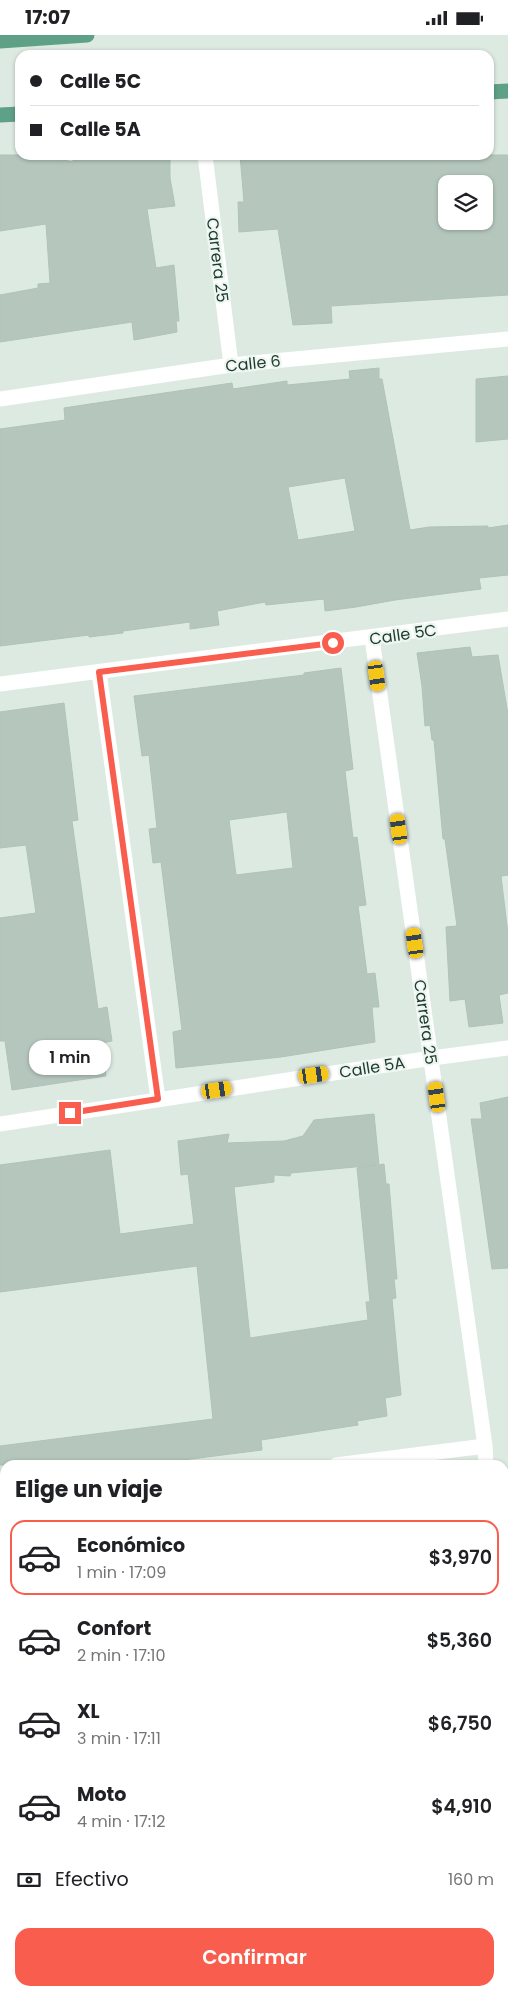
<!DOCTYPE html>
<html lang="es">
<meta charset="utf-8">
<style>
:root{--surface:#fff;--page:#f6f6f6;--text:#202124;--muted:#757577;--line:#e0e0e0;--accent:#f85d4d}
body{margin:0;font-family:Poppins,sans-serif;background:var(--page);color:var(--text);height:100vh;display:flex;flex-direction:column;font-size:19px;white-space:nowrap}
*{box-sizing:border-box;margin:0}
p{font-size:16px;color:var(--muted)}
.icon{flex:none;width:28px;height:28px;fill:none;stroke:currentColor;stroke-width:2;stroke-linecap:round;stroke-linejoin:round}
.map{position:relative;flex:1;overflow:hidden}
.side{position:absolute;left:0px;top:1425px;width:509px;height:536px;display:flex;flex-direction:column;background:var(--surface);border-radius:15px 15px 0 0;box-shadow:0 1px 4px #0004}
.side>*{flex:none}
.banner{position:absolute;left:15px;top:15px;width:479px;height:110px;border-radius:15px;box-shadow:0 1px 4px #0004;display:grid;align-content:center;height:110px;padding:0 15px;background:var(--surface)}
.fabs{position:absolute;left:438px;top:140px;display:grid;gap:10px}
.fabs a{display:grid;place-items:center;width:55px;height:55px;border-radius:10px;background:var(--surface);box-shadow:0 1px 4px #0004;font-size:25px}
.end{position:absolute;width:22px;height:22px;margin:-11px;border:6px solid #f85d4d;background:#fff;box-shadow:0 0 0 2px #fff}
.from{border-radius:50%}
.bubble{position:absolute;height:35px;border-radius:15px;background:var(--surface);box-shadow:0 1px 4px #0004;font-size:16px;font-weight:600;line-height:35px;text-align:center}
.car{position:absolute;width:15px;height:30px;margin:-15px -8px;border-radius:6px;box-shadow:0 0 4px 1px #0007;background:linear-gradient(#f5c518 24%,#345 0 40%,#f5c518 0 76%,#345 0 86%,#f5c518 0)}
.banner b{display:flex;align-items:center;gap:18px;height:48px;font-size:19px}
.banner b+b{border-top:1px solid var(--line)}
.banner i{width:12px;height:12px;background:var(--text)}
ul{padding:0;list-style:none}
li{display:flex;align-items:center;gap:15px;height:75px;margin:0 10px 8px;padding:0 5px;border:2px solid transparent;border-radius:15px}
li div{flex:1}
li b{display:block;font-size:19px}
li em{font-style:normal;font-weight:600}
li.current{border-color:var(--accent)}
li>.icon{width:45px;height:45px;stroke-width:1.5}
h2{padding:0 15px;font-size:22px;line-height:60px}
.pay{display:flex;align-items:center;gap:12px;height:55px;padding:0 15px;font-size:19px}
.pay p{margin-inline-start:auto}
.button{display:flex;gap:10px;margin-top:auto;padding:10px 15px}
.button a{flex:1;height:58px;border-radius:15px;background:var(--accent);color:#fff;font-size:20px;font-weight:600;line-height:58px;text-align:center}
.status{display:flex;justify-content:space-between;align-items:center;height:35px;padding:0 25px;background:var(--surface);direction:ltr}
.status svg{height:14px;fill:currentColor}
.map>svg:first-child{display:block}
</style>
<div class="status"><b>17:07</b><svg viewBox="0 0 49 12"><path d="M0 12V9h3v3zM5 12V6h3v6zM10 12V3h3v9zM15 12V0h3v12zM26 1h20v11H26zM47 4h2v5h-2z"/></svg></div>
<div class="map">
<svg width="508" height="1961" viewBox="0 0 508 1961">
<rect width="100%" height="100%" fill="#ddeae2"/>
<path fill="#b5c7bd" stroke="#afc3b8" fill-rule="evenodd" d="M0,120H39L73,127V120H170V143L175,171L147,174L156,233L174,230L179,286H176L177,297L134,305L132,287L0,307V260L38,253V249L50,248L46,189L0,196Z
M240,120H508V260L331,271L332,288L293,290L278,194L239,197L238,167H244ZM446,149H484V186H446Z
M379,333V344H382L410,495L429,492L488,491V493L508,490V540L479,543L481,554L395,565L356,572L325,576L324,564L266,570L265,567L217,576L219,590L190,594V587L123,596V598L89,602V600L0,611V394L65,385L64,373L90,369L232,348L233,354L287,346V350L350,344L349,336ZM345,443L355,496L298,505L288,452Z
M508,341V404L476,407V344Z
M470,612L472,622L498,620L508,679V840L501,841L508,899V958L499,960L503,988L469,992L465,964L450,966L446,892L457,891L445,804H443L434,705H432L430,690L425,691L422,651L417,618Z
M341,633L353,734L345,736L353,803L357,802L366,870L358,871L367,939L375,938L379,972H372L375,1007L281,1022L176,1033L173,997L182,995L161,827L153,828L149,794L157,793L149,720L142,721L134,661L304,640V638ZM287,777L293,833L236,840L229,785Z
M64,668L78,785L72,786L98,974L107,972L112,1006L102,1008L106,1041L12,1055L5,1006H0V883L36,878L26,810L0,813V677Z
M508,1062V1233L492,1234L471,1084H482L480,1068Z
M374,1079L379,1130L384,1129L386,1149H389L397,1244H394L396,1263L392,1264L401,1360L385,1363L387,1381L357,1386L358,1390L261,1405L262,1415L144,1430H0V1411L213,1384L197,1231L0,1257V1130L110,1115L120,1199L194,1189L188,1139L181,1140L178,1106L229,1099L227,1108L284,1106L303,1101L314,1085ZM376,1130L357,1133L370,1267H366L368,1285L250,1303L234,1152L274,1147V1140L290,1141L291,1138Z"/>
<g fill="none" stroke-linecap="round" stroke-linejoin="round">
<path stroke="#fff" stroke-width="15" d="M205,120L231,330
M0,364L231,330L508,304
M372,603L485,1411L486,1430
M99,637L158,1064
M0,649L508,584
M0,1089L432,1023L508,1013
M336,1430L485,1411
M0,1472L5,1471
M504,1714L508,1764
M0,1730L5,1729
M504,1849L508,1848
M0,1910L5,1909
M140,1956V1961"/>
<path stroke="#5fa186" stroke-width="15" d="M0,6L87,0
M489,57L508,56
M0,80L20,79"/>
</g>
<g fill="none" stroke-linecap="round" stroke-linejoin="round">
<path stroke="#f85d4d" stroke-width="6" d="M70,1078L158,1064L99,637L333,608"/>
</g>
<g text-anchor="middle" stroke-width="4.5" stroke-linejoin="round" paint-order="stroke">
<g font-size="16" fill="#1e392e" stroke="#edf6f0">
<text transform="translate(218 225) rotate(83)" y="6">Carrera 25</text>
<text transform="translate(253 328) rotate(-6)" y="6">Calle 6</text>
<text transform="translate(403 599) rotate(-8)" y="6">Calle 5C</text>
<text transform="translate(426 987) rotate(82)" y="6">Carrera 25</text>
<text transform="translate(372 1032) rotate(-9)" y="6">Calle 5A</text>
</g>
</g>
</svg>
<div class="fabs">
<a><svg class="icon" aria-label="layers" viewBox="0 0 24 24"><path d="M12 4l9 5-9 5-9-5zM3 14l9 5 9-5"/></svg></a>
</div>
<i class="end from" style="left:333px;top:608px"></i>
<i class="end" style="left:70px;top:1078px"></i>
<div class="bubble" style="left:29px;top:1005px;width:82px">1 min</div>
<i class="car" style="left:377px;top:641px;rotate:172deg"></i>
<i class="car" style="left:399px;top:794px;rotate:352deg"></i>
<i class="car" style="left:415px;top:908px;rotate:352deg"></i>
<i class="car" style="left:314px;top:1040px;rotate:82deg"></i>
<i class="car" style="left:217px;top:1055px;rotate:81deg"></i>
<i class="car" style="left:437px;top:1062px;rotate:352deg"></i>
<div class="banner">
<b><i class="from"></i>Calle 5C</b>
<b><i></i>Calle 5A</b>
</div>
<section class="side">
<h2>Elige un viaje</h2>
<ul>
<li class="current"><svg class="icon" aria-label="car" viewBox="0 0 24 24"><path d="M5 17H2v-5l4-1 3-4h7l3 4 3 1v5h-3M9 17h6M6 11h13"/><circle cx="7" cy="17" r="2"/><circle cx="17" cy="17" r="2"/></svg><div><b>Económico</b><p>1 min · 17:09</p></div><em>$3,970</em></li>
<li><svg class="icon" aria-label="car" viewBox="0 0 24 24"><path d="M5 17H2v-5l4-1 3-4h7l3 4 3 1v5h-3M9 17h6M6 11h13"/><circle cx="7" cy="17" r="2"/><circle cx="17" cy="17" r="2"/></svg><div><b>Confort</b><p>2 min · 17:10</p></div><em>$5,360</em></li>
<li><svg class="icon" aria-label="car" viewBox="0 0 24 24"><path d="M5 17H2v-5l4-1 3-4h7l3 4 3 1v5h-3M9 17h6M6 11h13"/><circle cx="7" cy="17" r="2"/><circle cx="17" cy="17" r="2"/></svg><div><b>XL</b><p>3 min · 17:11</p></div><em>$6,750</em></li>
<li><svg class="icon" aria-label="car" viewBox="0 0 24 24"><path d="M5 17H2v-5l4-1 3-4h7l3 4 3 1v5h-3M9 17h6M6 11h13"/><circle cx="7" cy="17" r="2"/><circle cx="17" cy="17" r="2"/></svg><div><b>Moto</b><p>4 min · 17:12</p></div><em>$4,910</em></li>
</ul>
<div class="pay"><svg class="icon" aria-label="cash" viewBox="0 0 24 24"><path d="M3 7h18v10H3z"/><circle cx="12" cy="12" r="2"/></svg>Efectivo<p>160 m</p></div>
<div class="button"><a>Confirmar</a></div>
</section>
</div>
